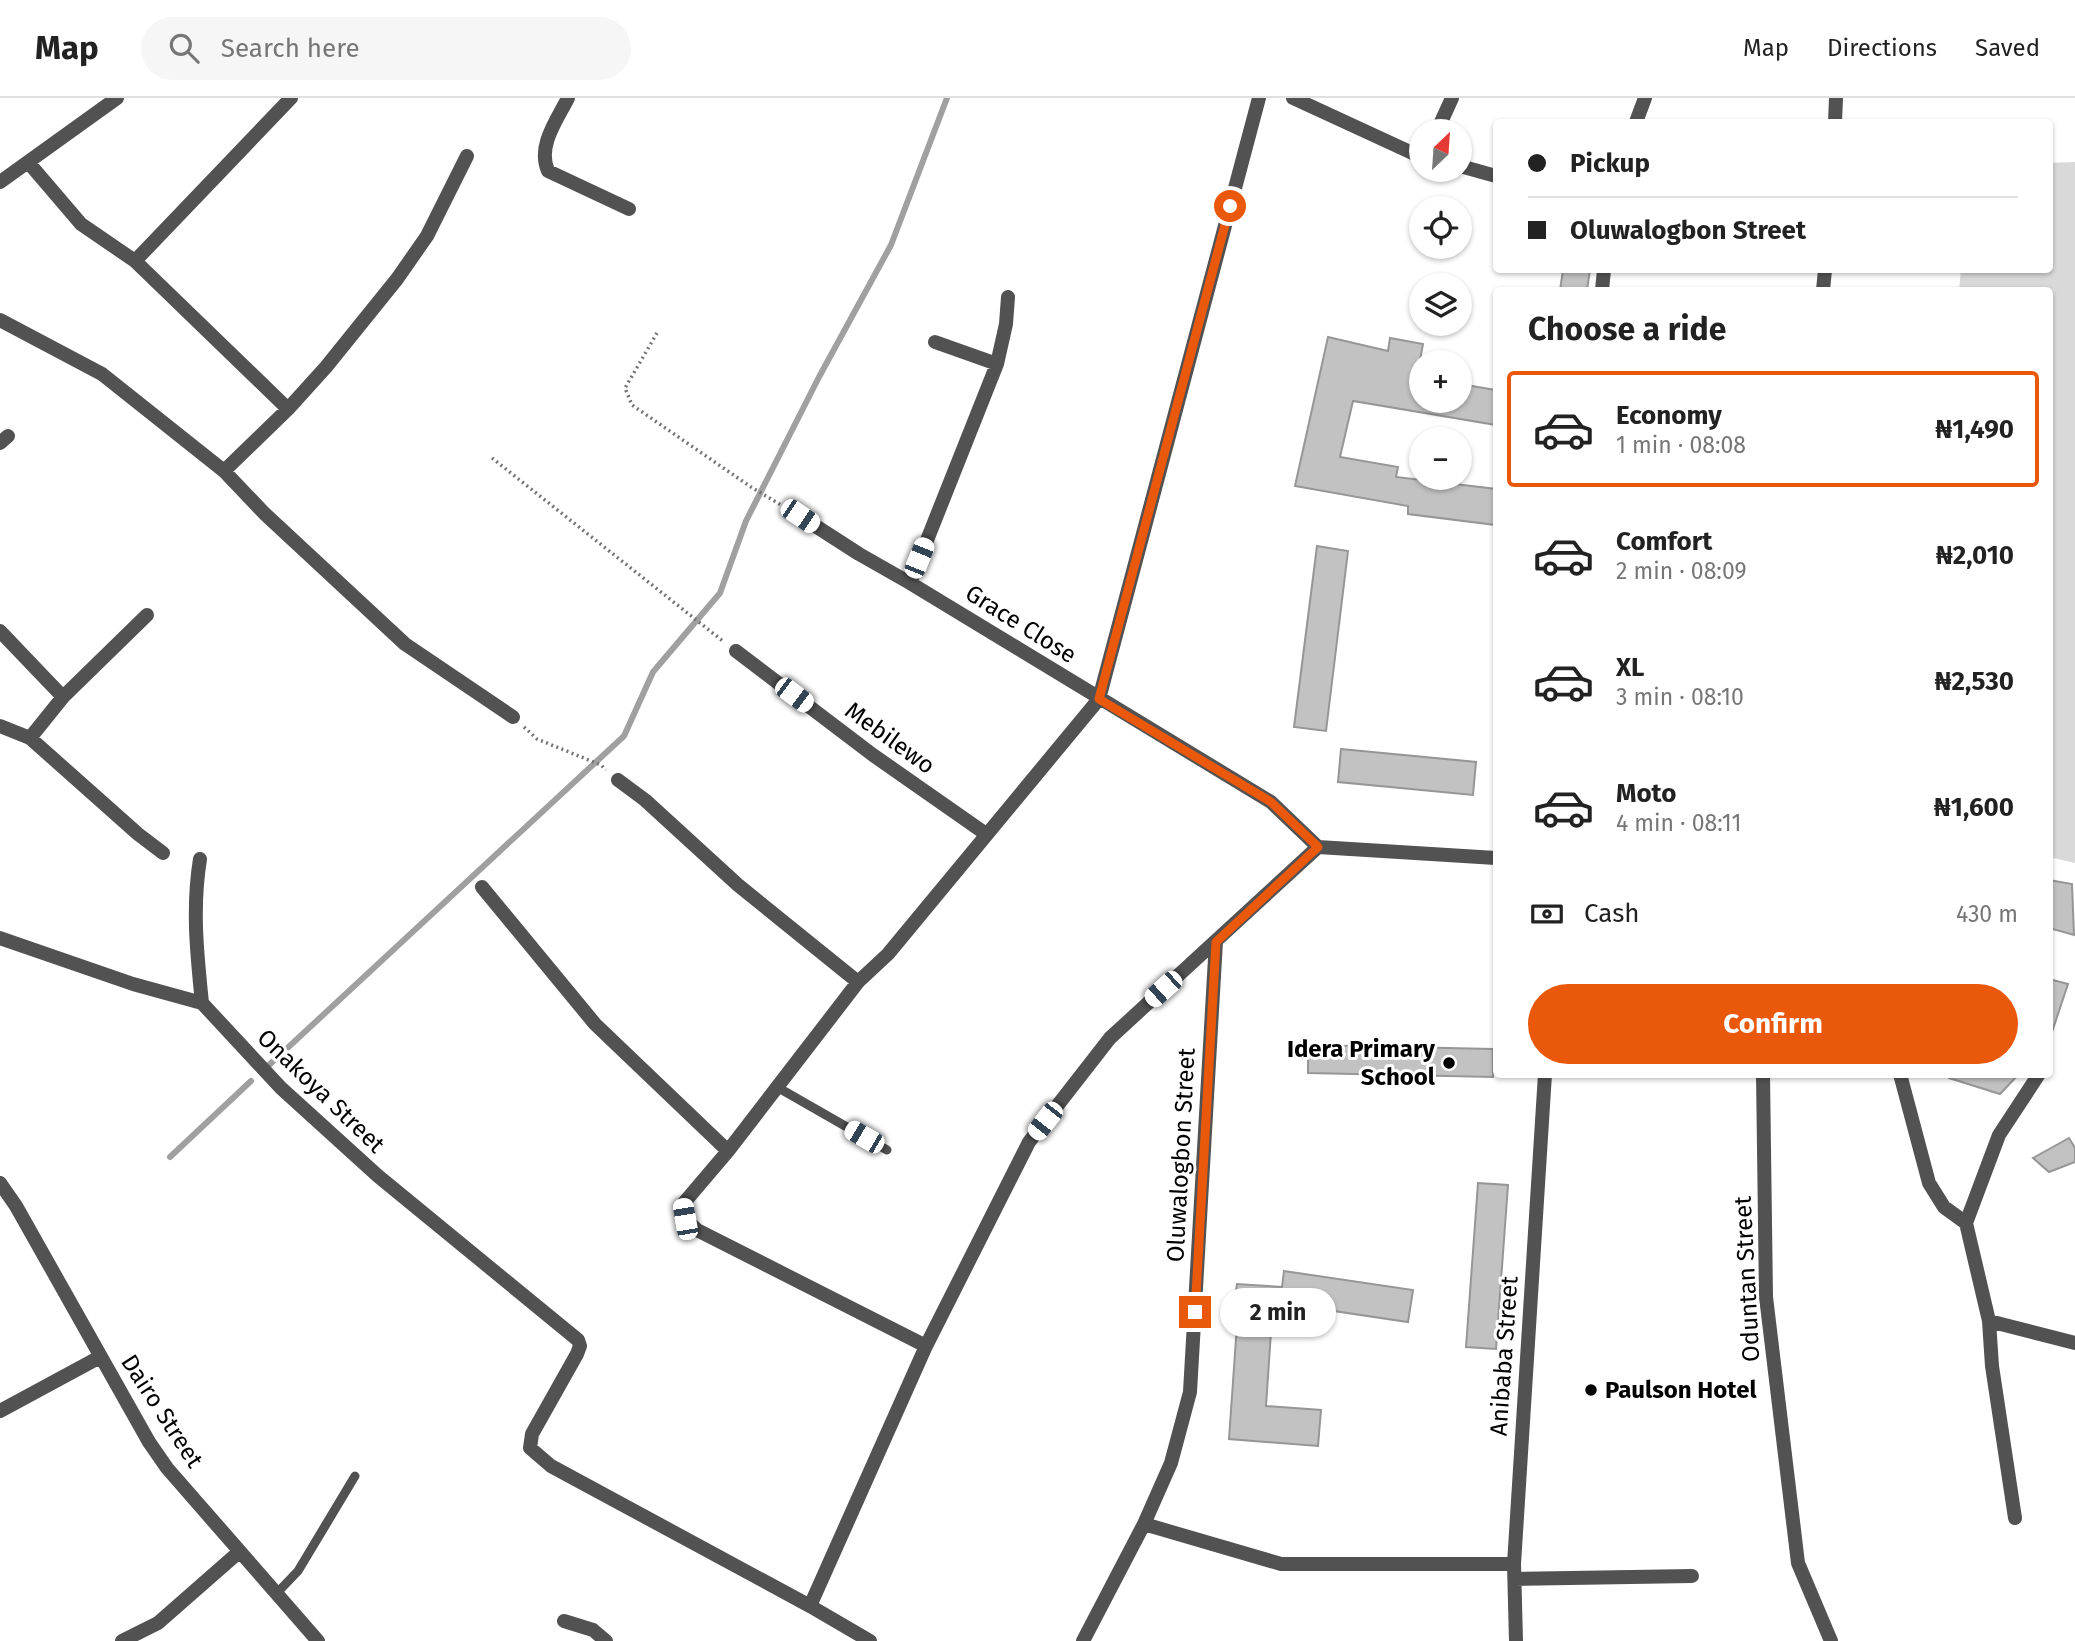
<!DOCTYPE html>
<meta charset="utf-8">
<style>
:root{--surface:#fff;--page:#f6f6f6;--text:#222;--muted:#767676;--line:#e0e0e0;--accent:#ea580c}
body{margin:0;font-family:"Fira Sans",sans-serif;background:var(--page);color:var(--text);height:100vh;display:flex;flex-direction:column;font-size:26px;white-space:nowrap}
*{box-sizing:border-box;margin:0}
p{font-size:23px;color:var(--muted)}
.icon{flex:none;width:38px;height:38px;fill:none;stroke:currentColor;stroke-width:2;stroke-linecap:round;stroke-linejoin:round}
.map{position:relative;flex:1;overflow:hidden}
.sheet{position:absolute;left:1493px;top:189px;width:560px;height:791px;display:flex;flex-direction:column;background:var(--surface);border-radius:7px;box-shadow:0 2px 5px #0004}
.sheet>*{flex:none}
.top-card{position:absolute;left:1493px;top:21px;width:560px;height:154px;border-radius:7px;box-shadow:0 2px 5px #0004;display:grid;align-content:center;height:154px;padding:0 35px;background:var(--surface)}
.needle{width:46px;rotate:25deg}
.buttons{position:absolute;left:1409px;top:21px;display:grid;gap:14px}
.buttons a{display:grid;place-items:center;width:63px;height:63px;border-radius:50%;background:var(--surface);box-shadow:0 2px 5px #0004;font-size:35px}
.end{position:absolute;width:32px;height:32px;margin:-16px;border:9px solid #ea580c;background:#fff;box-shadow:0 0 0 4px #fff}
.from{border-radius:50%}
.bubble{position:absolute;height:49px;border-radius:24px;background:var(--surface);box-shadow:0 2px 5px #0004;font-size:23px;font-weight:700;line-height:49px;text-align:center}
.car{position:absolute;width:21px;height:42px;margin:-21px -10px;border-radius:9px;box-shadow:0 0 5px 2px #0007;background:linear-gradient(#fff 24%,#345 0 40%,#fff 0 76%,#345 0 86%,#fff 0)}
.top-card b{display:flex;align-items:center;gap:24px;height:66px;font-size:26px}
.top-card b+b{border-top:2px solid var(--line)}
.top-card i{width:18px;height:18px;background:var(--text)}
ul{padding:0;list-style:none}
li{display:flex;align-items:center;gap:21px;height:116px;margin:0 14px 10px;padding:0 21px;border:4px solid transparent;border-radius:7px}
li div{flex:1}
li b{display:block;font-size:26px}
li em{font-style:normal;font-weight:700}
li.on{border-color:var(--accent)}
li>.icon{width:63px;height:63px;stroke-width:1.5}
h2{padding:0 35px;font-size:32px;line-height:84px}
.pay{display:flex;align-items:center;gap:18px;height:77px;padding:0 35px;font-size:26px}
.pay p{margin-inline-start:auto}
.button{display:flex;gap:14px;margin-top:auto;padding:14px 35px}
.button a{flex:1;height:80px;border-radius:42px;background:var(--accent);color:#fff;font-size:28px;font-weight:700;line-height:80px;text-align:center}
header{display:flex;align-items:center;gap:42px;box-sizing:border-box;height:98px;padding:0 35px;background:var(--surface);border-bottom:2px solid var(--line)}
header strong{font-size:33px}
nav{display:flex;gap:38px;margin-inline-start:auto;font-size:24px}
.search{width:490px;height:63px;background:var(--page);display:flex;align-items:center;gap:18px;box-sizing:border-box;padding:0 24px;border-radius:38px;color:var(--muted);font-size:26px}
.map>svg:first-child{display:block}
</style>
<header>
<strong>Map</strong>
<div class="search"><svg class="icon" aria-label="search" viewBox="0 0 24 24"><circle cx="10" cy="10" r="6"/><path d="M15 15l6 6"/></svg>Search here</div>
<nav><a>Map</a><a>Directions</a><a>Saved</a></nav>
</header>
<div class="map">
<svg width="2075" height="1543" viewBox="0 0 2075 1543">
<rect width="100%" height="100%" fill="#fff"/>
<path fill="#d9d9d9" d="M2075,64V765L2049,759V192H1959L1961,172H2049V65Z"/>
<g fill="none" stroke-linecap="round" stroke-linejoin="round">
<path stroke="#a0a0a0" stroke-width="6" d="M268,968L624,638L653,574L720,495L746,423L819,279L891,147L947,0
M170,1059L251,983"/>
</g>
<path fill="#c2c2c2" stroke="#969696" stroke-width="2" d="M1563,172H1590L1587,192H1560Z
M1328,239L1388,253L1390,240L1423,246L1417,279L1421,280V303H1460V286L1496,292V327L1353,303L1340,359L1398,369L1396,379L1496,391V427L1408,416V408L1295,388Z
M1317,448L1348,453L1326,633L1294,629Z
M1341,651L1476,664L1473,697L1338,684Z
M2049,782L2072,786L2074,837L2049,830Z
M2049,881L2068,886L2052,934L2049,933Z
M1308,947L1493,951V979L1308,975Z
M1950,976H2019L2000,996L1949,980Z
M2069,1040L2075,1050V1064L2049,1074L2033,1060Z
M1478,1085L1508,1087L1496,1251L1466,1249Z
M1284,1173L1413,1192L1408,1224L1273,1204L1266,1308L1321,1312L1318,1348L1229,1341L1239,1198H1235L1237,1186L1282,1189Z"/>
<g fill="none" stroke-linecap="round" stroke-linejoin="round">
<path stroke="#747474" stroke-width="3.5" stroke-dasharray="2 3.5" stroke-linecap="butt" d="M657,235L625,290L632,307L751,389L786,410
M492,360L724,544
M524,629L537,641L601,667L606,672"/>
<path stroke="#525252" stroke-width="9" d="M777,989L887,1052
M276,1496L298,1473L355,1378"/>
<path stroke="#525252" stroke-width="14" d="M568,0C557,22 537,48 548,73L629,111
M1293,0L1421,59
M1636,24L1645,0
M1835,24L1836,0
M1437,33L1452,0
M28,64L81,126L135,163L288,311
M1460,68L1496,78
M0,84L117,0
M135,163L291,0
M1602,192L1604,172
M1823,192L1825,172
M0,222L102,276L224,373L264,415L405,546L513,619
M997,266L1006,226L1008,199
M0,345L8,338
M224,373L288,311L326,269L397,181L427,138L467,58
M800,418L859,456L910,485L1271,704L1318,749
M910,485L997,266L935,244
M0,533L63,599L30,640
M736,553L873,657L986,736
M63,599L147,517
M0,628L30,640L138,736L163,755
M618,682L645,702L738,787L858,884
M200,761C192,810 197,856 202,905
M482,789L595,926L728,1053
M0,840L133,886L202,905L281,990L378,1078L578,1242L580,1248L577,1256L532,1336L530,1350L551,1368L810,1508L870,1543
M1763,976L1766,1199L1798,1465L1831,1543
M1900,976L1929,1085L1944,1109L1966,1125L1989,1223L1992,1268L2015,1420
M0,1085L16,1108L149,1344L167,1370L318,1543
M1966,1125L1999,1037L2039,976
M1989,1223L2075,1245
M926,1248L697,1132L685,1121L683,1106L728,1053L858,884L888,856L1099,601L1259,0
M0,1313L100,1259
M1144,1426L1281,1466H1514
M1515,1481L1692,1478
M810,1508L926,1248L1029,1044L1110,940L1318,749L1496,760
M564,1523L593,1532L606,1543
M122,1543L158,1525L239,1454
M1083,1543L1144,1426L1171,1365L1190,1294L1216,843
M1516,1543L1514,1466L1545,976"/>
</g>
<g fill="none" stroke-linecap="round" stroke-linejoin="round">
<path stroke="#ea580c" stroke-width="9" d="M1195,1214L1216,844L1318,749L1271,704L1099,601L1230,108"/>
</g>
<g fill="#000" stroke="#fff" stroke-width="2.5">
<circle cx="1449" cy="965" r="7"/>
<circle cx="1591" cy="1292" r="7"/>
</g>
<g text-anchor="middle" stroke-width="6" stroke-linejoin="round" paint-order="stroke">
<g font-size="24" fill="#000" stroke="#fff">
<text transform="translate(1021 526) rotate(32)" y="8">Grace Close</text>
<text transform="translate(890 640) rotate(36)" y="8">Mebilewo</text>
<text transform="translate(321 993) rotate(44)" y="8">Onakoya Street</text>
<text transform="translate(1181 1057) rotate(-87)" y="8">Oluwalogbon Street</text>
<text transform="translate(1747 1181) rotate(-93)" y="8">Oduntan Street</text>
<text transform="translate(1504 1258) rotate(-86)" y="8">Anibaba Street</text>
<text transform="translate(162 1313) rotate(57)" y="8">Dairo Street</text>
</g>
<g font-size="24" font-weight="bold" fill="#000" stroke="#fff" text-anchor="end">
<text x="1435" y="959">Idera Primary<tspan x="1435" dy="28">School</tspan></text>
<text x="1605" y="1300" text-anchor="start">Paulson Hotel</text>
</g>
</g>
</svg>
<div class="buttons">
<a><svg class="needle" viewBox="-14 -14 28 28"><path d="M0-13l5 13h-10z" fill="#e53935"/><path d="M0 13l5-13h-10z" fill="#767676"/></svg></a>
<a><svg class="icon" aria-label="locate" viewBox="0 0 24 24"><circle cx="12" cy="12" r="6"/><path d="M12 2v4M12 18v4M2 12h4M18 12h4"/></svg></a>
<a><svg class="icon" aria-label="layers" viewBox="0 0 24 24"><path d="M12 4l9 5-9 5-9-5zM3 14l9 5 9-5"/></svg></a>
<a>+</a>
<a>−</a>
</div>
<i class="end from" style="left:1230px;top:108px"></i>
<i class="end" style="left:1195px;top:1214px"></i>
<div class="bubble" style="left:1220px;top:1190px;width:116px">2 min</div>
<i class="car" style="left:800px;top:418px;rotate:124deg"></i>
<i class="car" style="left:919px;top:460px;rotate:22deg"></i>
<i class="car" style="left:794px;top:597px;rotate:127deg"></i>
<i class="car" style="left:1163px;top:891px;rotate:228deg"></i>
<i class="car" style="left:1045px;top:1023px;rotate:218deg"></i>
<i class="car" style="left:864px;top:1039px;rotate:300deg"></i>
<i class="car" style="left:685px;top:1121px;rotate:350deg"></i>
<div class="top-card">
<b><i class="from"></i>Pickup</b>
<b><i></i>Oluwalogbon Street</b>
</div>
<section class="sheet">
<h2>Choose a ride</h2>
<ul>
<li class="on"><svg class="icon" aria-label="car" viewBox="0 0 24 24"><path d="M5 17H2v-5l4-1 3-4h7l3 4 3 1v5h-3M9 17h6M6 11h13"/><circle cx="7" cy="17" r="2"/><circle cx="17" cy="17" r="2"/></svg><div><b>Economy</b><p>1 min · 08:08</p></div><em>₦1,490</em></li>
<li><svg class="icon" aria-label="car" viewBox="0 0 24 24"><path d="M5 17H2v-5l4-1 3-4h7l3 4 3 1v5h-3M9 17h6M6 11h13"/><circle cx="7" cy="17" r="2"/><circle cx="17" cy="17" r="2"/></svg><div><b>Comfort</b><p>2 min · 08:09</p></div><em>₦2,010</em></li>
<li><svg class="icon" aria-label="car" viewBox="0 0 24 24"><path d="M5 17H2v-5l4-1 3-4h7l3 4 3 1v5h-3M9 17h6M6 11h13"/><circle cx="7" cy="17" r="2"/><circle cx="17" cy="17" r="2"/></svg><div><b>XL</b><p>3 min · 08:10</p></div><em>₦2,530</em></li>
<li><svg class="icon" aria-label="car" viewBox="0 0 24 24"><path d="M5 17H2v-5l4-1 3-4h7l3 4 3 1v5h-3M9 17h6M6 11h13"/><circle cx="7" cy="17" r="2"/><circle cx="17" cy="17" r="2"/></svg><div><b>Moto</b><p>4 min · 08:11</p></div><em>₦1,600</em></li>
</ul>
<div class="pay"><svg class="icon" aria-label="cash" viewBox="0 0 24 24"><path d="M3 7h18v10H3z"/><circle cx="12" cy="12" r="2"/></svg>Cash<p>430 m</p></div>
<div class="button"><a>Confirm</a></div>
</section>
</div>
